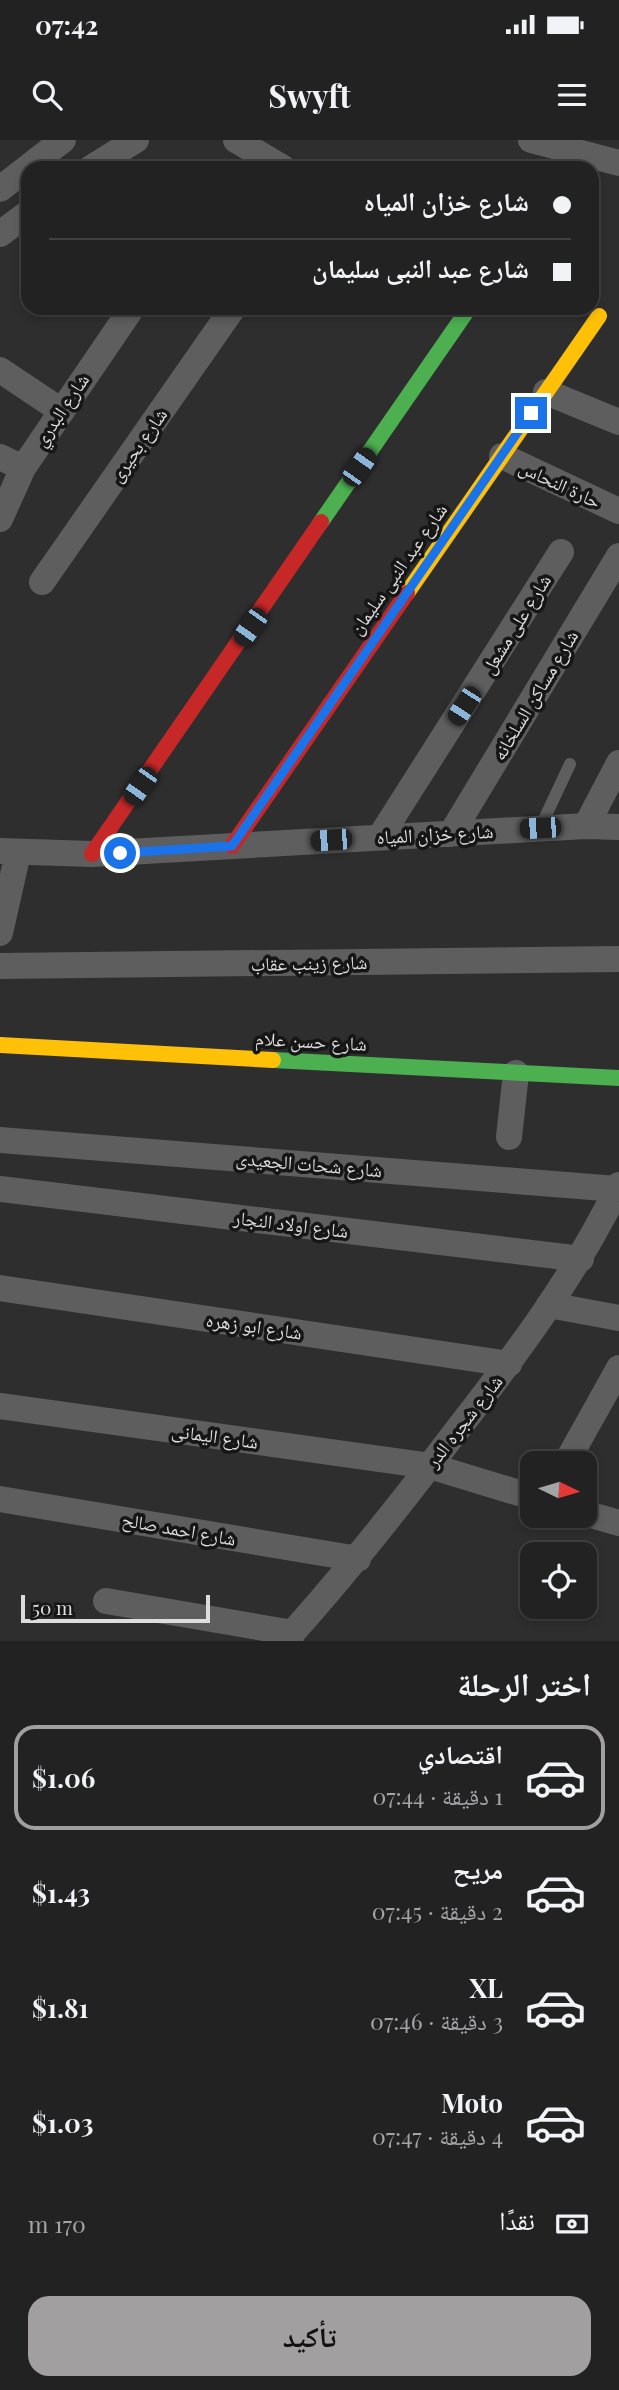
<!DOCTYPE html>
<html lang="ar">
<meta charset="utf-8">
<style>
:root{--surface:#232223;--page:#2f2f30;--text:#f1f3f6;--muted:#a3a4a6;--line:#403f41;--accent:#a19fa0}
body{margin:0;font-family:"Playfair Display","Noto Naskh Arabic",serif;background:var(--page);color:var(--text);direction:rtl;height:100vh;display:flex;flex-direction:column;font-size:26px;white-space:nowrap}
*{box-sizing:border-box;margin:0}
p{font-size:23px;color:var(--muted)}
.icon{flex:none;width:38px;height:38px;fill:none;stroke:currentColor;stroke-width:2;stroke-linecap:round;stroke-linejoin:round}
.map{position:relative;height:1501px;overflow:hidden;direction:ltr}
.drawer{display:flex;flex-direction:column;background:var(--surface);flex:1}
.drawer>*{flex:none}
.banner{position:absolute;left:21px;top:21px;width:578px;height:154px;border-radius:21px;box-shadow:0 4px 10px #0003,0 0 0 2px var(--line);direction:rtl;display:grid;align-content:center;height:154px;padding:0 28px;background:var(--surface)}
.needle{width:46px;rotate:95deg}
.buttons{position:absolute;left:520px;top:1311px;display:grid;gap:14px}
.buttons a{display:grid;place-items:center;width:77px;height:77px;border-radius:14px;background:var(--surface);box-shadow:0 4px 10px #0003,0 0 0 2px var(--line);font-size:35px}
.scale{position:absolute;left:21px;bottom:18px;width:189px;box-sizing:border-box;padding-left:7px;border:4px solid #dedcdd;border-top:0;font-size:19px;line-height:24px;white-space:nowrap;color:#dedcdd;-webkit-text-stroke:5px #171616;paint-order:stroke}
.end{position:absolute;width:32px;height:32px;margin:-16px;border:9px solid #1a73e8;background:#fff;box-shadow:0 0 0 4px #fff}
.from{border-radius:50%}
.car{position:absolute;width:21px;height:42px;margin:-21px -10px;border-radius:9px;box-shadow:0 0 5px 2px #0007;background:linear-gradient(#222 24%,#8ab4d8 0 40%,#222 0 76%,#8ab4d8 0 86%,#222 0)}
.banner b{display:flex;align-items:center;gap:24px;height:66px;font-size:26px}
.banner b+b{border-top:2px solid var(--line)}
.banner i{width:18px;height:18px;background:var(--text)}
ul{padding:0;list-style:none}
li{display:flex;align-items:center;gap:21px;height:105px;margin:0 14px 10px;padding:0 14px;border:4px solid transparent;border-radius:21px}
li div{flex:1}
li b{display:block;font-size:26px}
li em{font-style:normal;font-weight:700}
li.current{border-color:var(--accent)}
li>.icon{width:63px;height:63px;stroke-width:1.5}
h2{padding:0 28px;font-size:32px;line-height:84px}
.pay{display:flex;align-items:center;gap:18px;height:77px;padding:0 28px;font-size:26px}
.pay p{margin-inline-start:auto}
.button{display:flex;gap:14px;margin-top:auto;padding:14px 28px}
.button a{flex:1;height:80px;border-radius:21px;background:var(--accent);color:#111;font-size:28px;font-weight:700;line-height:80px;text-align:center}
.status{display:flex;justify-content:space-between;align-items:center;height:49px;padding:0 35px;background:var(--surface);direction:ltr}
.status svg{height:19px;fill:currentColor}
header{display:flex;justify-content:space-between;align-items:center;height:91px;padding:0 28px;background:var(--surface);font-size:32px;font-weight:700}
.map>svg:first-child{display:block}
</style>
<div class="status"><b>07:42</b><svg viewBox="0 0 49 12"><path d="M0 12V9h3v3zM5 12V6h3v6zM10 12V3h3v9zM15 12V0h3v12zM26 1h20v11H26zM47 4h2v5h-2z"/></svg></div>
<header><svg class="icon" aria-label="menu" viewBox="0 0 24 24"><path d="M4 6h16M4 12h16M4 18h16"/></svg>Swyft<svg class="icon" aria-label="search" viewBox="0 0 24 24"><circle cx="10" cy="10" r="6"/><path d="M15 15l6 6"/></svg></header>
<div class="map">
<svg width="619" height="1501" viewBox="0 0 619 1501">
<rect width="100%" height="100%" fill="#2f2e2f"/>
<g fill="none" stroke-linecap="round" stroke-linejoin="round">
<path stroke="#5f5e5f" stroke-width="12" d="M540,688L570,624"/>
<path stroke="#5f5e5f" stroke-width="26" d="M236,0L283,28
M531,0L619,23
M91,28L136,0
M0,49L63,0
M0,94L28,73
M0,230L60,270
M546,252L619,282
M502,316L619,371
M0,317L23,328
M0,379L23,328L132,168
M42,442L233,168
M586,686L619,623
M451,694L619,416
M380,697L561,412
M0,711L92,714L586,686L619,687
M0,793L18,713
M0,826L619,819
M509,997L516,933
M0,1000L617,1049
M0,1049L581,1119
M0,1148L509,1224
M549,1165L619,1178
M0,1266L430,1326L532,1357
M566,1323L619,1228
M0,1359L358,1419
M584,1373L619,1383
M106,1461L293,1493
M285,1501C345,1435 400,1365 454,1294C516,1215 575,1136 619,1045"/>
<path stroke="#4caf50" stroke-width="16" d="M321,382L469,168
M273,920L619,938"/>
<path stroke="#ffc107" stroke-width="16" d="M407,453L599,176
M0,905L273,920"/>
<path stroke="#c62828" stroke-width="16" d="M232,706L407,453
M92,714L321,382"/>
</g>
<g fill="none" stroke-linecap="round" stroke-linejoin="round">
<path stroke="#1a73e8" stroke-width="9" d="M120,713L232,706L531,273"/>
</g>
<g text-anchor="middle" stroke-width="7" stroke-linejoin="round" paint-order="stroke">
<g font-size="19" fill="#dedcdd" stroke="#171616">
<text transform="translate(61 270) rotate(-56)" y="7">شارع البدري</text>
<text transform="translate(138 305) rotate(-55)" y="7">شارع بحيرى</text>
<text transform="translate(560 344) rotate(25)" y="7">حارة النحاس</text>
<text transform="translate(398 429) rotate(-55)" y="7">شارع عبد النبى سليمان</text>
<text transform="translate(516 484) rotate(-58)" y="7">شارع على مشعل</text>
<text transform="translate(535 555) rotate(-59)" y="7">شارع مساكن السلخانه</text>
<text transform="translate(435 694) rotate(-3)" y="7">شارع خزان المياه</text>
<text transform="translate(309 823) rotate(-1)" y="7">شارع زينب عقاب</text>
<text transform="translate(311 901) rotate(3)" y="7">شارع حسن علام</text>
<text transform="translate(309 1024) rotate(5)" y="7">شارع شحات الجعيدى</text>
<text transform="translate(291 1084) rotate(7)" y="7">شارع اولاد النجار</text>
<text transform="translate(254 1186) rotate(8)" y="7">شارع ابو زهره</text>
<text transform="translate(464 1281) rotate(-52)" y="7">شارع شجره الدر</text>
<text transform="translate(215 1296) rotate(8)" y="7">شارع اليمانى</text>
<text transform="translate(179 1389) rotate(10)" y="7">شارع احمد صالح</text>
</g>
</g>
</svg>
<div class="buttons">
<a><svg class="needle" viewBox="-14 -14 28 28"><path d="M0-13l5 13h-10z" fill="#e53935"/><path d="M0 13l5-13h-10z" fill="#a3a4a6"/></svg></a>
<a><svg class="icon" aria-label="locate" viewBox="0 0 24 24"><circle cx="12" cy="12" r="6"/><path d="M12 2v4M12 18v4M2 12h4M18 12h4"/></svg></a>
</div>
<div class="scale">50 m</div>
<i class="end from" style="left:120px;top:713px"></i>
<i class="end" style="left:531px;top:273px"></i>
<i class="car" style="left:359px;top:327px;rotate:35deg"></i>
<i class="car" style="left:250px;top:487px;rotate:215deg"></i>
<i class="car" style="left:464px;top:566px;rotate:213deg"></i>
<i class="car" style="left:140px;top:646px;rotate:215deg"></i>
<i class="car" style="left:540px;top:688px;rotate:267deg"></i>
<i class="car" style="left:331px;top:700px;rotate:266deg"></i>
<div class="banner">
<b><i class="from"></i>شارع خزان المياه</b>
<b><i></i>شارع عبد النبى سليمان</b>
</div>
</div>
<section class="drawer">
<h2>اختر الرحلة</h2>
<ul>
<li class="current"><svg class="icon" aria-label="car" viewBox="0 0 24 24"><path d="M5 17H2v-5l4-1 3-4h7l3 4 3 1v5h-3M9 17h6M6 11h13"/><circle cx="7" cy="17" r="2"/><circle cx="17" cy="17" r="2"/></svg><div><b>اقتصادي</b><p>1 دقيقة · 07:44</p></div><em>$1.06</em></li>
<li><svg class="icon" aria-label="car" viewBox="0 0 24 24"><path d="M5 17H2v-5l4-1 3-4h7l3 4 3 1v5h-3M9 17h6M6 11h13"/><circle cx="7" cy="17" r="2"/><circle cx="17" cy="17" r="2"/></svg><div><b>مريح</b><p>2 دقيقة · 07:45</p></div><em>$1.43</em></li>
<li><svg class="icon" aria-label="car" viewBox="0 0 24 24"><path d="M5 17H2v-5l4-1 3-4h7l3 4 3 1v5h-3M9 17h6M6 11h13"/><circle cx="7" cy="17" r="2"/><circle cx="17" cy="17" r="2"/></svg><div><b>XL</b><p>3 دقيقة · 07:46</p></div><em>$1.81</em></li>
<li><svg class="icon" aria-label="car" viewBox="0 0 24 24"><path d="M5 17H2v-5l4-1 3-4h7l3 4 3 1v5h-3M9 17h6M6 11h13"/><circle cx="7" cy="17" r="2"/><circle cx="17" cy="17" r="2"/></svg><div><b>Moto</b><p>4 دقيقة · 07:47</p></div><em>$1.03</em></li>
</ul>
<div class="pay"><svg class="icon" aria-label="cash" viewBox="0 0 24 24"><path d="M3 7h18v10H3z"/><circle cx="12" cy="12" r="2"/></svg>نقدًا<p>170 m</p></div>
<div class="button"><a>تأكيد</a></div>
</section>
